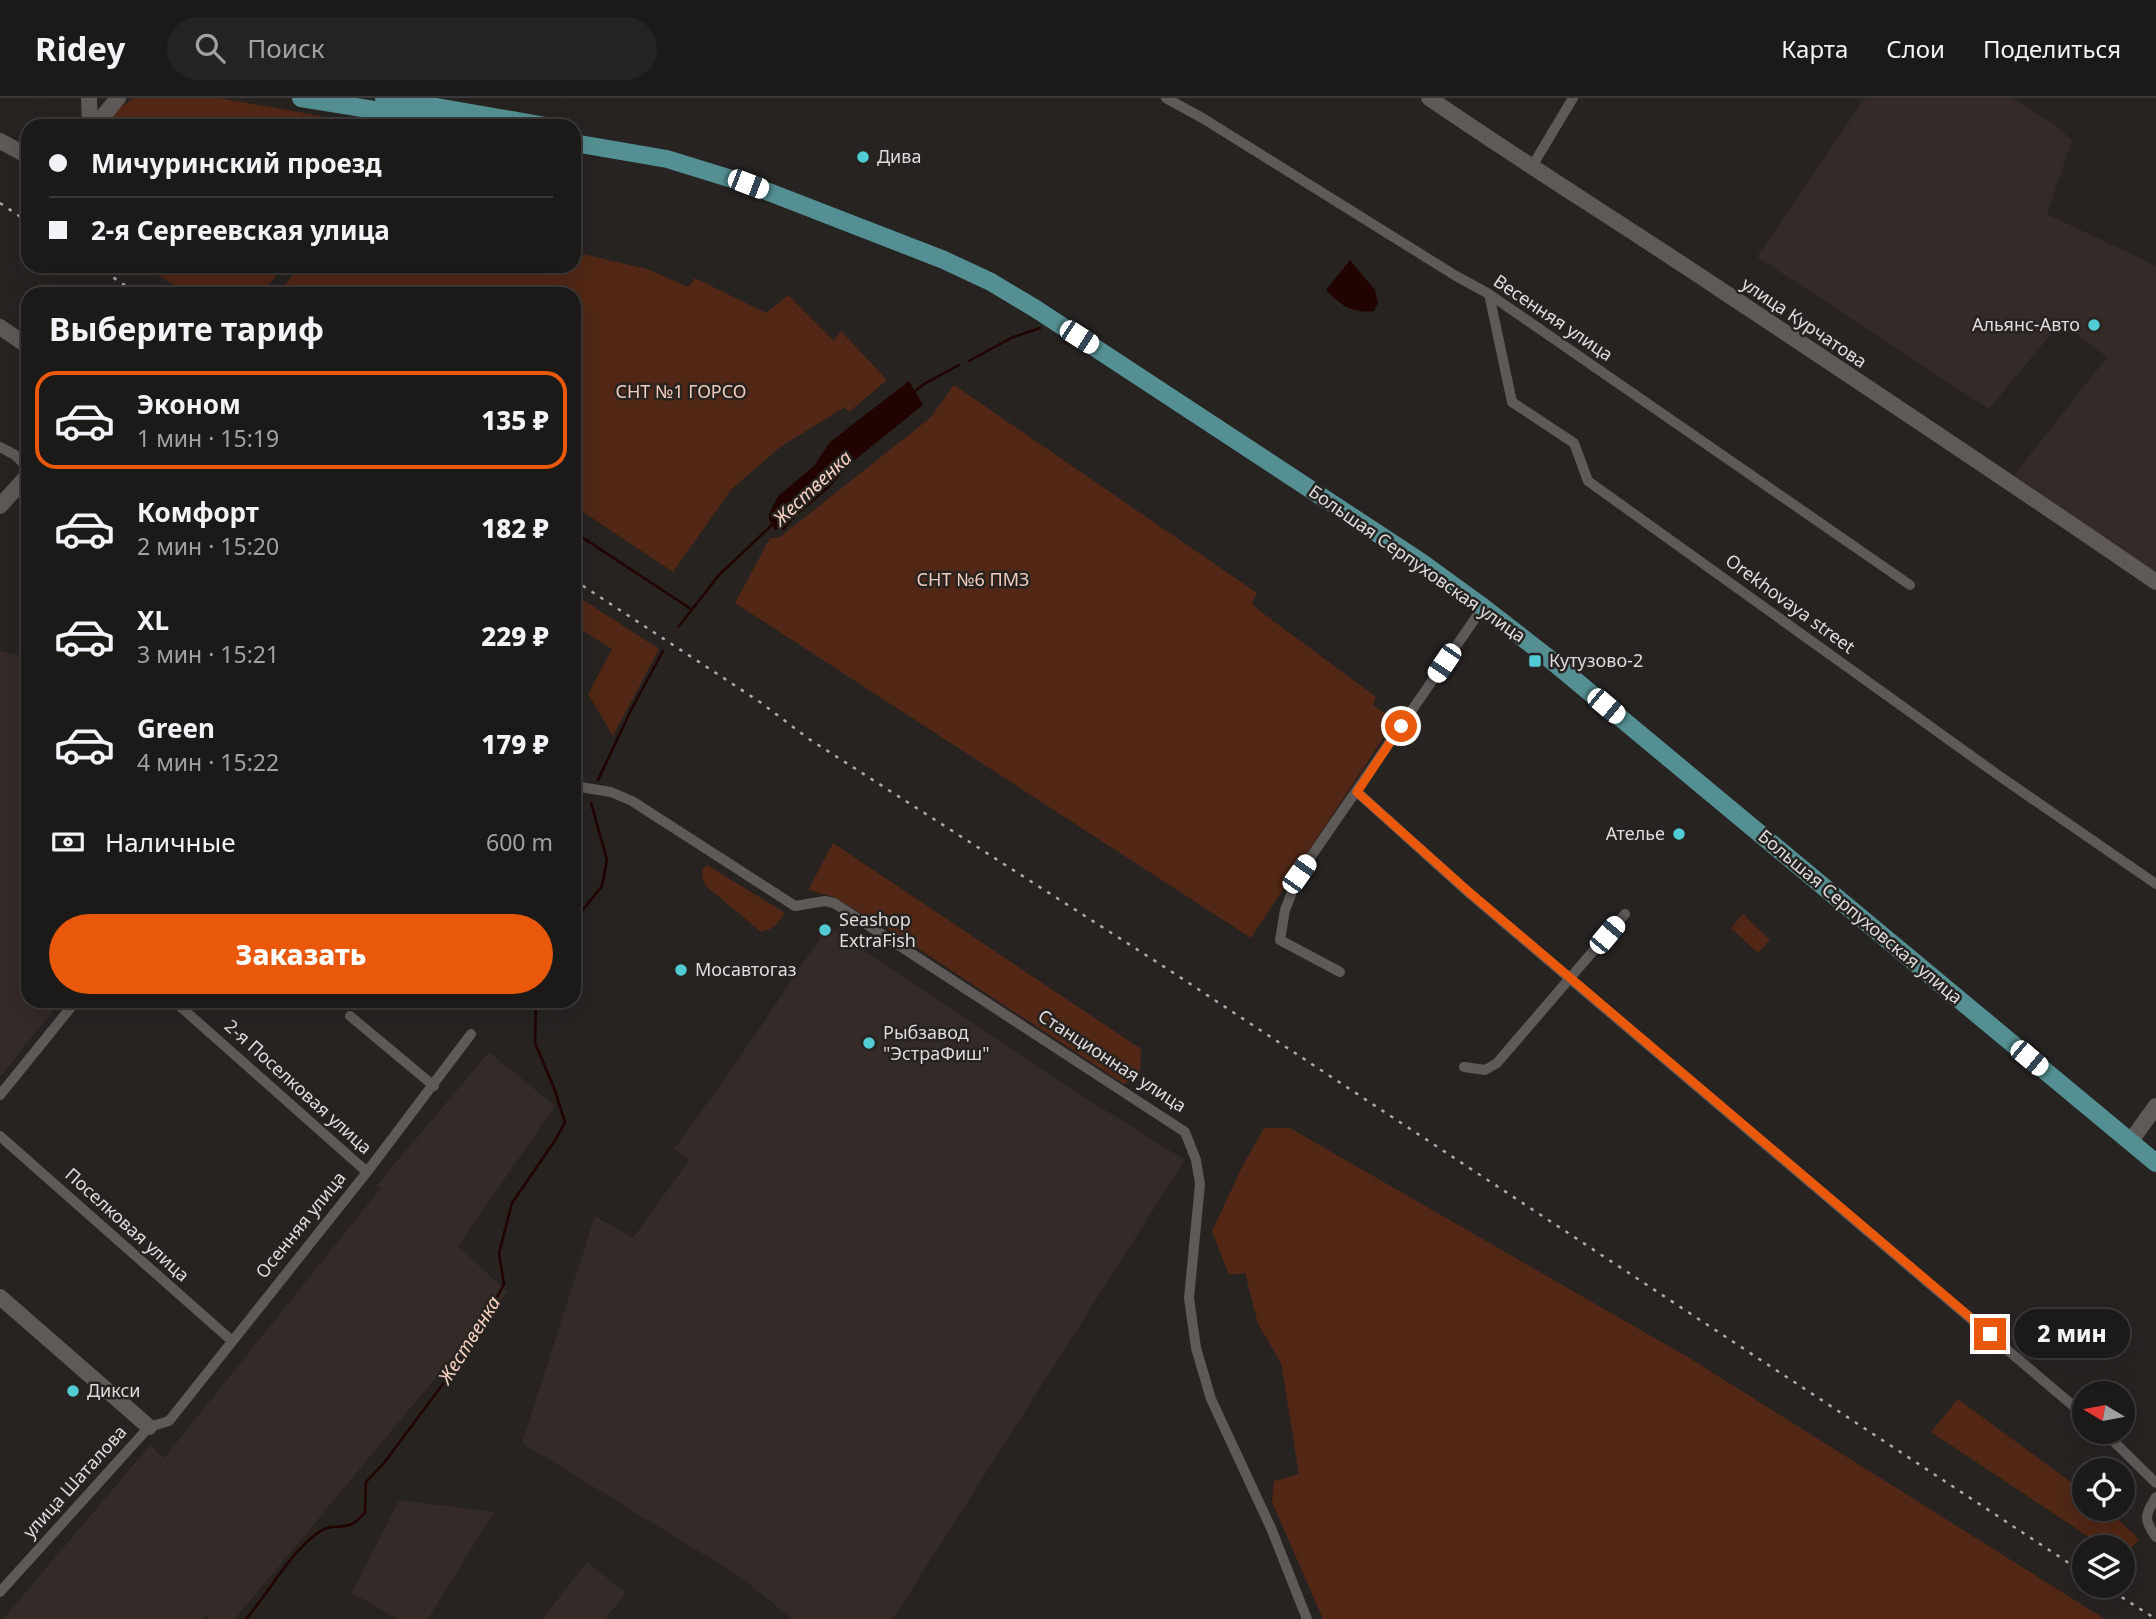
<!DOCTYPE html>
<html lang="ru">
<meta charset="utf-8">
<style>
:root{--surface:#1c1a19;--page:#252322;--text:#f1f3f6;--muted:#a0a1a2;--line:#3a3838;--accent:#ea580c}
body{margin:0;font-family:"Noto Sans",sans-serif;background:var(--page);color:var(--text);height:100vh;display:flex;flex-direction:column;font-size:26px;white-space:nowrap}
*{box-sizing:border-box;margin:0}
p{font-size:23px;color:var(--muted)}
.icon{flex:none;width:38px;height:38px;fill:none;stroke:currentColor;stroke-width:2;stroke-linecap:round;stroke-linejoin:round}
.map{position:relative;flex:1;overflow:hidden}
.drawer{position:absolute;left:21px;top:189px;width:560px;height:721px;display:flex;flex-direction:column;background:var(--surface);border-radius:21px;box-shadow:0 7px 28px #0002,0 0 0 2px var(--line)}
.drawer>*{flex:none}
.guide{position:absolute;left:21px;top:21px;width:560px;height:154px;border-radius:21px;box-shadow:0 7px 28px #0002,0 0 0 2px var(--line);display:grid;align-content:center;height:154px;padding:0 28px;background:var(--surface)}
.needle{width:46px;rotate:280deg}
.fabs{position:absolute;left:2072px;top:1283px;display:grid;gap:14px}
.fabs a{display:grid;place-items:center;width:63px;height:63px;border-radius:50%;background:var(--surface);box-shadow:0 7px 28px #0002,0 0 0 2px var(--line);font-size:35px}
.end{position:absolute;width:32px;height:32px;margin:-16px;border:9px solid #ea580c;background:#fff;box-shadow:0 0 0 4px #fff}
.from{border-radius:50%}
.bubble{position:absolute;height:49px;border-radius:24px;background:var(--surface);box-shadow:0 7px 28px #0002,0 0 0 2px var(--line);font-size:23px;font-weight:800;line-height:49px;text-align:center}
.car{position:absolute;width:21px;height:42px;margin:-21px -10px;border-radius:9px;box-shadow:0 0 5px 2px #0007;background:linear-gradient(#fff 24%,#345 0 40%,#fff 0 76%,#345 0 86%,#fff 0)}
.guide b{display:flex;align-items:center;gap:24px;height:66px;font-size:26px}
.guide b+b{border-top:2px solid var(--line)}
.guide i{width:18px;height:18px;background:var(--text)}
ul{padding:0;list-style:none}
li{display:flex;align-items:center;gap:21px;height:98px;margin:0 14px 10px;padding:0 14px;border:4px solid transparent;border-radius:21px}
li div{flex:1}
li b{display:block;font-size:26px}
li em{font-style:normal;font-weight:800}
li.current{border-color:var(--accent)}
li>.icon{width:63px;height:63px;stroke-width:1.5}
h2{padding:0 28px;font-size:32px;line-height:84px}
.pay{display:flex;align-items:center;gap:18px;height:77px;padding:0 28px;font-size:26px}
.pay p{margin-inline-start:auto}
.button{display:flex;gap:14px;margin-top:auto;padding:14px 28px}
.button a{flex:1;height:80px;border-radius:42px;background:var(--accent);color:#fff;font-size:28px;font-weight:800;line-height:80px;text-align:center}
header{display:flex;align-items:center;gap:42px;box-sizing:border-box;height:98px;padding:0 35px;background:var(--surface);border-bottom:2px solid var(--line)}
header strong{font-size:33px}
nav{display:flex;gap:38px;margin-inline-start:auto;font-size:24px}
.search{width:490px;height:63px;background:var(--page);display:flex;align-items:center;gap:18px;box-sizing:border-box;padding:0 24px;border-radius:38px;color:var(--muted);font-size:26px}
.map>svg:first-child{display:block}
</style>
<header>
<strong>Ridey</strong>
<div class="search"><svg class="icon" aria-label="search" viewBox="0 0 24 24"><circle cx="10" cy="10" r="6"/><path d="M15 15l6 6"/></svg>Поиск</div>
<nav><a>Карта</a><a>Слои</a><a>Поделиться</a></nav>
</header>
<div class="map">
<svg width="2156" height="1521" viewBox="0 0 2156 1521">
<rect width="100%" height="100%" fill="#262321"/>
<path fill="#342a27" d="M1865,0H2012L2054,26L2072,42L2047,116L2156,168V476L2014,377L2107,259L2061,224L1989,311L1757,159Z
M0,553L28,559V903H61L0,979Z
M828,828L1057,982L1185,1062L893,1521H792L742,1480L522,1345L595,1118L633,1140L689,1062L674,1051L734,968Z
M489,954L555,1008L458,1148L507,1194L235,1521H210L206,1518L203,1521H3L150,1347L164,1360L381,1090L376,1088Z
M399,1402L494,1414L428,1521H398L352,1495Z
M587,1464L626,1495L605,1521H542Z"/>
<path fill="#522716" d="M134,0H219L378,28H106L116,12Z
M574,154L647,171L688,189L695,180L766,215L788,197L834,243L841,233L887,282L849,314L845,309L780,349L731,392L673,474L574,408V196H278L299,168H574Z
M144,168H284L261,196H188Z
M954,287L1257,495L1252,505L1256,510L1376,599L1373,607L1395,622L1251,840L735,505L770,440L780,439L930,320Z
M574,496L659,551L613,638L588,596L612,551L574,527Z
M833,745L1141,951L1140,975L1124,986L902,840L834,799L808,792Z
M707,767L785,815C778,825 773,832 761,834L706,788C702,781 699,772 707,767Z
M1743,816L1770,842L1758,855L1731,830Z
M1264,1030H1290L1691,1261L2105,1521H1323L1272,1404L1274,1383L1299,1376L1281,1265L1258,1226L1245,1175L1229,1177L1212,1133L1242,1069Z
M1958,1301L2084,1394V1410L2107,1411L2139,1441L2123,1459V1449H2104L1931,1334Z"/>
<path fill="#210300" d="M1350,162L1375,192L1378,205L1374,213C1353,216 1340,207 1326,192Z
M909,283L923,307L851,365L828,391L797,417L784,432H775L769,421V416L778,398L814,368L830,344Z"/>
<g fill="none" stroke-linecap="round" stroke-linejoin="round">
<path stroke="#210300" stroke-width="2.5" d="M969,263L1011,240L1040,230
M914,294L924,286L959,267
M574,434L691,511
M679,528L719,477L774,425
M598,682L632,610L663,553
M574,823L602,788L607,762L591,705
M246,1521C270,1493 287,1459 316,1436C331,1424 339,1432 352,1426C357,1424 361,1418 365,1415L366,1384L384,1365L463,1259L478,1235L504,1186L499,1155L512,1105L556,1041L565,1024L554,990L535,945L536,903"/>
<path stroke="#5e5a58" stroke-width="10" d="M1166,0L1204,21L1456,178L1489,196L1910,487
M1531,70L1573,0
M1489,196L1512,304L1574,345L1588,383L1998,677L2156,786
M0,349L15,357L28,370
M574,688L611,694L632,703L795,808L825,803L834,805L1185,1034L1196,1062L1200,1086L1189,1200L1196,1250L1211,1301L1271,1430L1307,1521
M1357,694L1469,795L2084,1317
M1340,874L1280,842L1285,812L1299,776L1483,509
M174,903L367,1074
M350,918L434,988
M1464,969L1485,972L1497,965L1625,816
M0,997L76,903
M0,1038L231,1242
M2104,1334L2156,1385
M2156,1399C2145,1417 2143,1421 2156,1439
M0,1494L149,1329L169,1323L367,1074L471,936"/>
<path stroke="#5e5a58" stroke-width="16" d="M89,0L90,28
M1429,0C1525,66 1624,127 1721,192C1867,289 2012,385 2156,484
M95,28L118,0
M0,43L28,58
M0,229L28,248
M0,408L28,377
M2130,1044L2156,1008
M0,1199L149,1329"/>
<path stroke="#549093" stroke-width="18" d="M301,0L473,28
M384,0L546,28
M574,45L667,61L748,86L944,162L991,184L1036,211L1421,464L1483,509L1546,558L2156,1065"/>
<path stroke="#aeabaa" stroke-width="2.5" stroke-dasharray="3.5 7" stroke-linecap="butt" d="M0,105L28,124
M96,168L138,196
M574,482L760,604L809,641L1166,870L2084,1475
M2104,1488L2156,1521"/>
</g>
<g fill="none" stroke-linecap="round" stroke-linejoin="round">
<path stroke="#ea580c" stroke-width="9" d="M1401,628L1357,694L1469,794L1990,1236"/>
</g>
<g fill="#51ccd4" stroke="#262321" stroke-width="2.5">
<circle cx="863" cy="59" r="7"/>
<circle cx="2094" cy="227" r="7"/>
<rect x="1528" y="556" width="14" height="14" rx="3.5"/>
<circle cx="1679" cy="736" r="7"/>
<circle cx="825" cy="832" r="7"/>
<circle cx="681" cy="872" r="7"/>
<circle cx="869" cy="945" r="7"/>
<circle cx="73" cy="1293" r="7"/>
</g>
<g text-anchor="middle" stroke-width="5" stroke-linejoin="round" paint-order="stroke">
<g font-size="18" fill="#dfdcdb" stroke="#262321" text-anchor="start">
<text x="877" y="65">Дива</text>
<text x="2080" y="233" text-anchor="end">Альянс-Авто</text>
<text x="1549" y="569">Кутузово-2</text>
<text x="1665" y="742" text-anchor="end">Ателье</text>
<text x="839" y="828">Seashop<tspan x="839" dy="21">ExtraFish</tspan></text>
<text x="695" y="878">Мосавтогаз</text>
<text x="883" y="941">Рыбзавод<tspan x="883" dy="21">"ЭстраФиш"</tspan></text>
<text x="87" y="1299">Дикси</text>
</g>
<g font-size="18" fill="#dfdcdb" stroke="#262321">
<text transform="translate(1553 220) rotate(34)" y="6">Весенняя улица</text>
<text transform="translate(1804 225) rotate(34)" y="6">улица Курчатова</text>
<text transform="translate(1417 466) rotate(35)" y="6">Большая Серпуховская улица</text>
<text transform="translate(1790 506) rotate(36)" y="6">Orekhovaya street</text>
<text transform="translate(1860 819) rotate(40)" y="6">Большая Серпуховская улица</text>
<text transform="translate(1112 963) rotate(33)" y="6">Станционная улица</text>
<text transform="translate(298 989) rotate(42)" y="6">2-я Поселковая улица</text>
<text transform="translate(127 1127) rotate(42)" y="6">Поселковая улица</text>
<text transform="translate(301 1127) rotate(-51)" y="6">Осенняя улица</text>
<text transform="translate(75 1384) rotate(-48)" y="6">улица Шаталова</text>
</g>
<g font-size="18" fill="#f3cbbc" stroke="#262321">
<text x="681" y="300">СНТ №1 ГОРСО</text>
<text x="973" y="488">СНТ №6 ПМЗ</text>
</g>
<g font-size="19" font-style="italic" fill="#f8d0c1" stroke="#262321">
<text transform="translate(812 390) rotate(-43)" y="7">Жественка</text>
<text transform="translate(469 1242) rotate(-58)" y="7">Жественка</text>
</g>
</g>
</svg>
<div class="fabs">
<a><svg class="needle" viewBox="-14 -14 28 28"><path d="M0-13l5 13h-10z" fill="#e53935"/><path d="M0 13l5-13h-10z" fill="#a0a1a2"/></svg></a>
<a><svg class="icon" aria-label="locate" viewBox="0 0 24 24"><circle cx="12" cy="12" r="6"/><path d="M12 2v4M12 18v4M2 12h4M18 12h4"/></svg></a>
<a><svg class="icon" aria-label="layers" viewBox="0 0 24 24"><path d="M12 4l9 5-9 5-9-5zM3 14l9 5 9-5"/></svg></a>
</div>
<i class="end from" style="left:1401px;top:628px"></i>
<i class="end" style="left:1990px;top:1236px"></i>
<div class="bubble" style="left:2014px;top:1211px;width:116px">2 мин</div>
<i class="car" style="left:748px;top:86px;rotate:111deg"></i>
<i class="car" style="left:1079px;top:239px;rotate:123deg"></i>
<i class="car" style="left:1444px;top:565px;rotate:214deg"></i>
<i class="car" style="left:1606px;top:608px;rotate:130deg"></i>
<i class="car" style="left:1299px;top:776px;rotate:35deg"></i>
<i class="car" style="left:1607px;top:837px;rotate:40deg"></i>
<i class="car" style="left:2029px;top:960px;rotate:130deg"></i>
<div class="guide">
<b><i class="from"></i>Мичуринский проезд</b>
<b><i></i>2-я Сергеевская улица</b>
</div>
<section class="drawer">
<h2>Выберите тариф</h2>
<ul>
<li class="current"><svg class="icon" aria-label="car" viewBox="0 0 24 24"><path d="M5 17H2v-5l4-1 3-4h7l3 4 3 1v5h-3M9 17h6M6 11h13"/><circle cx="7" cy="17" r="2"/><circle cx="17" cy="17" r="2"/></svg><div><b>Эконом</b><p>1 мин · 15:19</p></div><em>135 ₽</em></li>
<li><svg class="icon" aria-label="car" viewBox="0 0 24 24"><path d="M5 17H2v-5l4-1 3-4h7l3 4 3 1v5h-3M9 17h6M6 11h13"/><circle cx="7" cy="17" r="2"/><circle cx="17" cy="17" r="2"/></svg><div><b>Комфорт</b><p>2 мин · 15:20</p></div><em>182 ₽</em></li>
<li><svg class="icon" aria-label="car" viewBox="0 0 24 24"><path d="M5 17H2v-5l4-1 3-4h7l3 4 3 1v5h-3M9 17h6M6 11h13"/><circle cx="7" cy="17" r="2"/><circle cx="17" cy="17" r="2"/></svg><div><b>XL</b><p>3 мин · 15:21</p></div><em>229 ₽</em></li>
<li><svg class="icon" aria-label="car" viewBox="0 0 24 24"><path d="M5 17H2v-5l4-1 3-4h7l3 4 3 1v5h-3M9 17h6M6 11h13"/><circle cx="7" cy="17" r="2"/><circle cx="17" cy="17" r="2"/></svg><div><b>Green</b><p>4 мин · 15:22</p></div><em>179 ₽</em></li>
</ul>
<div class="pay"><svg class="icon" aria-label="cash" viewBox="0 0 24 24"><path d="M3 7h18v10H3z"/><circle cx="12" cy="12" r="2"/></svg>Наличные<p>600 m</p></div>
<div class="button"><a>Заказать</a></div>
</section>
</div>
